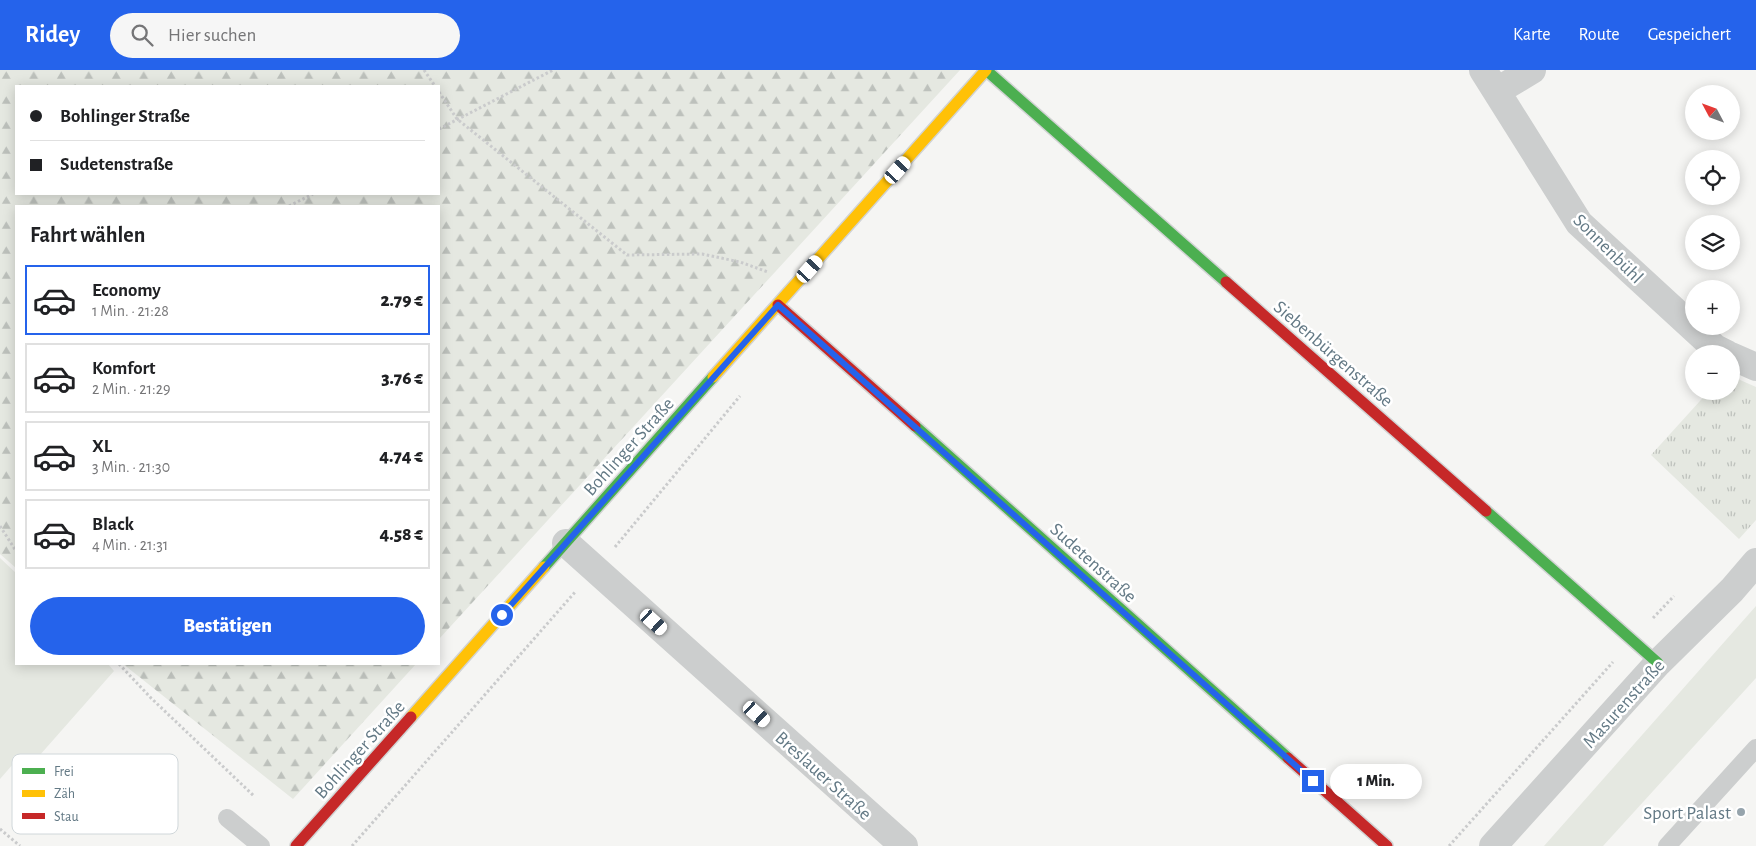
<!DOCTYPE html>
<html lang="de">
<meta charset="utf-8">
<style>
:root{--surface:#fff;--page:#f6f6f6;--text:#202124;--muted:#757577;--line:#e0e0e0;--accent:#2563eb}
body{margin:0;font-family:"Alegreya Sans",sans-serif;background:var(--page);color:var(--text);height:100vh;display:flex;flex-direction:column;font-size:19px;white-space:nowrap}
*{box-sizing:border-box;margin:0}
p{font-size:16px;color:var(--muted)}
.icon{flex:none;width:28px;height:28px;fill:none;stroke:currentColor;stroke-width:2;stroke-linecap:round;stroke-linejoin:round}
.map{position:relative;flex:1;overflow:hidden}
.details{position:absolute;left:15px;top:135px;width:425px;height:460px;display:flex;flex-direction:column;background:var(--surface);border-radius:0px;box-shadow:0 2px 12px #0003}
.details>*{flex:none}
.top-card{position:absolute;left:15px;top:15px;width:425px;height:110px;border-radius:0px;box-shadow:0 2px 12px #0003;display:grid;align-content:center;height:110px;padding:0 15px;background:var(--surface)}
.needle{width:32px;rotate:311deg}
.controls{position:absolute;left:1685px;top:15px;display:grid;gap:10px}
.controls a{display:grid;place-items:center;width:55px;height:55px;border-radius:50%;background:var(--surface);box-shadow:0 2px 12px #0003;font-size:25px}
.end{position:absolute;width:22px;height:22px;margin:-11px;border:6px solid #2563eb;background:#fff;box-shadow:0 0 0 2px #fff}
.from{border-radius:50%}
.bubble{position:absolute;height:35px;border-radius:18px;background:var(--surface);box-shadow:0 2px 12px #0003;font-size:16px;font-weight:800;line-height:35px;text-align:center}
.car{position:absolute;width:15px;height:30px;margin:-15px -8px;border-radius:6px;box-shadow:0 0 4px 1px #0007;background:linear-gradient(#fff 24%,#345 0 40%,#fff 0 76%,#345 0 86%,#fff 0)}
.top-card b{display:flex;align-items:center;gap:18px;height:48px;font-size:19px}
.top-card b+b{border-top:1px solid var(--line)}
.top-card i{width:12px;height:12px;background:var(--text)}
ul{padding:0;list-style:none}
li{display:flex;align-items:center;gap:15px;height:70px;margin:0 10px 8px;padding:0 5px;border:2px solid var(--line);border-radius:0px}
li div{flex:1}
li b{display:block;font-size:19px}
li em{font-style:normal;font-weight:800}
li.selected{border-color:var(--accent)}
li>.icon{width:45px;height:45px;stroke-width:1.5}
h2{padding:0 15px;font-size:22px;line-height:60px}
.action{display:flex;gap:10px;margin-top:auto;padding:10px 15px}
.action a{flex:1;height:58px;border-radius:30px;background:var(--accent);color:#fff;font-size:20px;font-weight:800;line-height:58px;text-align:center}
header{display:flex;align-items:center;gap:30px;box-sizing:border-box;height:70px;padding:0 25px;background:var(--accent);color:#fff}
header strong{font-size:24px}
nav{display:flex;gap:28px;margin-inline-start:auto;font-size:18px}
.search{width:350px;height:45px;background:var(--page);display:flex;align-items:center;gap:12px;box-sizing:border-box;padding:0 18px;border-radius:28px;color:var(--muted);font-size:19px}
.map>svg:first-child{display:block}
</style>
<header>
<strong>Ridey</strong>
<div class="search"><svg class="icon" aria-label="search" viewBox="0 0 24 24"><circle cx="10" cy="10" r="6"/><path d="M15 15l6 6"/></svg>Hier suchen</div>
<nav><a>Karte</a><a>Route</a><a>Gespeichert</a></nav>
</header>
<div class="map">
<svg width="1756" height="776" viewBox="0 0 1756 776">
<defs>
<pattern id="forest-firs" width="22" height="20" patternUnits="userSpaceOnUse" patternTransform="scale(1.25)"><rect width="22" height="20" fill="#e5e8e1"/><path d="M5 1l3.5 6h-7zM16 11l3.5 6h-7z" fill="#bdc1bc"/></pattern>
<pattern id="park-tufts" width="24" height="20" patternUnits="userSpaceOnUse" patternTransform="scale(1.25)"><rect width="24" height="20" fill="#e5e8e1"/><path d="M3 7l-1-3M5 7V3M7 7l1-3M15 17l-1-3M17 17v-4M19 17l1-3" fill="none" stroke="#bdc1bc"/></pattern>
</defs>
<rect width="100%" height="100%" fill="#f5f5f3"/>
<path fill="#e5e8e1" d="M0,488L16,503V594H108L114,601L32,694L21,685L0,709Z
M1756,536V608L1603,776H1544Z"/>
<path fill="url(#forest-firs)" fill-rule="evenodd" d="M0,0H960L439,569V136H16V498L0,484ZM16,16H439V124H16Z
M123,594H416L293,729Z"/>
<path fill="url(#park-tufts)" d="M1731,306L1756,317V450L1739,469L1651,385L1709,321H1731Z"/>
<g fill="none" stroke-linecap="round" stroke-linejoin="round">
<g stroke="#d1d3d3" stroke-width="14">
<path id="fast" d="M986,0L1226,212
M915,356L1288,688
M1486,441L1658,593
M544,497L713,307"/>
</g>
<g stroke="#d1d3d3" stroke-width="14">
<path id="slow" d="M713,307L986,0
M411,647L544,497"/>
</g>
<g stroke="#d1d3d3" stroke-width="14">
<path id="jam" d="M1226,212L1486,441
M778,235L915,356
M1288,688L1387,776
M296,776L411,647"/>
</g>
<path stroke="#cacbcc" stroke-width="3" stroke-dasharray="2.5 2.5" stroke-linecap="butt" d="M424,0L435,16
M439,22L457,49L627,185L702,184L740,192L768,202
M439,59L553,0
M289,136L313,124
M0,456L16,481
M615,477L740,326
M1653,548L1674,526
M119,594L151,628L254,726
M0,759L20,776
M352,776L576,521
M1449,776L1613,592"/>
<path stroke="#cccece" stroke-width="18" d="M227,748L261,776
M1667,776L1756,678"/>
<path stroke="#cccece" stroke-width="28" d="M1483,0L1579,153L1715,278L1727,284
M1497,21L1532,0
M1731,286L1756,297
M566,473L904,776
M1493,776L1658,593L1732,520L1756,492"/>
<use href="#fast" stroke="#4caf50" stroke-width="11"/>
<use href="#slow" stroke="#ffc107" stroke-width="11"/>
<use href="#jam" stroke="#c62828" stroke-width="11"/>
</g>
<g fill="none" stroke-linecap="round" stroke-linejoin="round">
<path stroke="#2563eb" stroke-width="6" d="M502,545L778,235L1313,711"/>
</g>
<circle fill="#96a4ac" stroke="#fff" stroke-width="2" cx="1741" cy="742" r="5"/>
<g text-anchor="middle" stroke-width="5" stroke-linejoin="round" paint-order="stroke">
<g font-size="19" fill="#637985" stroke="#fff">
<text transform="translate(1609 178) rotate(45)" y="7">Sonnenbühl</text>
<text transform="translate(1334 283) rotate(41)" y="7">Siebenbürgenstraße</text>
<text transform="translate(628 376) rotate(-48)" y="7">Bohlinger Straße</text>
<text transform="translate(1094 492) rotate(42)" y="7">Sudetenstraße</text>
<text transform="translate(1623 633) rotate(-48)" y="7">Masurenstraße</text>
<text transform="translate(359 679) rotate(-48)" y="7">Bohlinger Straße</text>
<text transform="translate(824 705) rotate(42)" y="7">Breslauer Straße</text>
</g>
<g font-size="19" fill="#637985" stroke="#fff" text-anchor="end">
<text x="1731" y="749">Sport Palast</text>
</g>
</g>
<rect x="12" y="684" width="166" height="80" rx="8" fill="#fff" stroke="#d0d7da" stroke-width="1"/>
<rect x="22" y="698" width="23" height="6" fill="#4caf50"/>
<rect x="22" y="720" width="23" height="7" fill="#ffc107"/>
<rect x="22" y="743" width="23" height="6" fill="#c62828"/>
<g font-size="14" fill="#637985">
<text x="54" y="706">Frei</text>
<text x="54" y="728">Zäh</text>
<text x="54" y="751">Stau</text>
</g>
</svg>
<div class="controls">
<a><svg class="needle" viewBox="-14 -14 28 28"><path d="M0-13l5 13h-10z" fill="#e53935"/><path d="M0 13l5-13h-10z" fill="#757577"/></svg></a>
<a><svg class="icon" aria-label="locate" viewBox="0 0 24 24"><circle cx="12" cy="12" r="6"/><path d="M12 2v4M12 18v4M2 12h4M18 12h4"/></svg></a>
<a><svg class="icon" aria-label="layers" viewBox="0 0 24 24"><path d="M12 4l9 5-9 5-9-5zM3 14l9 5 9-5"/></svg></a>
<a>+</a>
<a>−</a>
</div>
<i class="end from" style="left:502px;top:545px"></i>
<i class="end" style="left:1313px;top:711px"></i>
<div class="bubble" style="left:1330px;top:694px;width:92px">1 Min.</div>
<i class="car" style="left:898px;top:100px;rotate:42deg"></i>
<i class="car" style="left:810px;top:199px;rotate:42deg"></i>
<i class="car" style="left:654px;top:552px;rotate:132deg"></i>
<i class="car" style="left:757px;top:644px;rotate:132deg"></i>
<div class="top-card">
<b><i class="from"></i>Bohlinger Straße</b>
<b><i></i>Sudetenstraße</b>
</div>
<section class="details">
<h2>Fahrt wählen</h2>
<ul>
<li class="selected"><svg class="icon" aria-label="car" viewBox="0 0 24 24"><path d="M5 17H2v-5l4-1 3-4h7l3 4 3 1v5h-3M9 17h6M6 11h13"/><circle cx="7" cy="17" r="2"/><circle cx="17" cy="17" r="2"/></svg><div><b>Economy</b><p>1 Min. · 21:28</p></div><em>2.79 €</em></li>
<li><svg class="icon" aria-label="car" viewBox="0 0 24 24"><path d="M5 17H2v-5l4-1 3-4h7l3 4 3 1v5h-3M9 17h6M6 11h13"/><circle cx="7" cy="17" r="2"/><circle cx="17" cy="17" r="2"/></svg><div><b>Komfort</b><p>2 Min. · 21:29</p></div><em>3.76 €</em></li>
<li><svg class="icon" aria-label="car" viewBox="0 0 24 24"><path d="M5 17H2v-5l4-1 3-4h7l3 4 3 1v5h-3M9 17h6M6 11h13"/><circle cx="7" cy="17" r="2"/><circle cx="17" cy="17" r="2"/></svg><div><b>XL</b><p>3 Min. · 21:30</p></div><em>4.74 €</em></li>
<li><svg class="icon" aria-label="car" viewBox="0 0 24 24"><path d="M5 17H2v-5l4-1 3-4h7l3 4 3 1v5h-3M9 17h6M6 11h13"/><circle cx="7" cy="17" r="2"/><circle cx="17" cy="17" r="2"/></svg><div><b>Black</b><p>4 Min. · 21:31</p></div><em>4.58 €</em></li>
</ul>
<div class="action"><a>Bestätigen</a></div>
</section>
</div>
